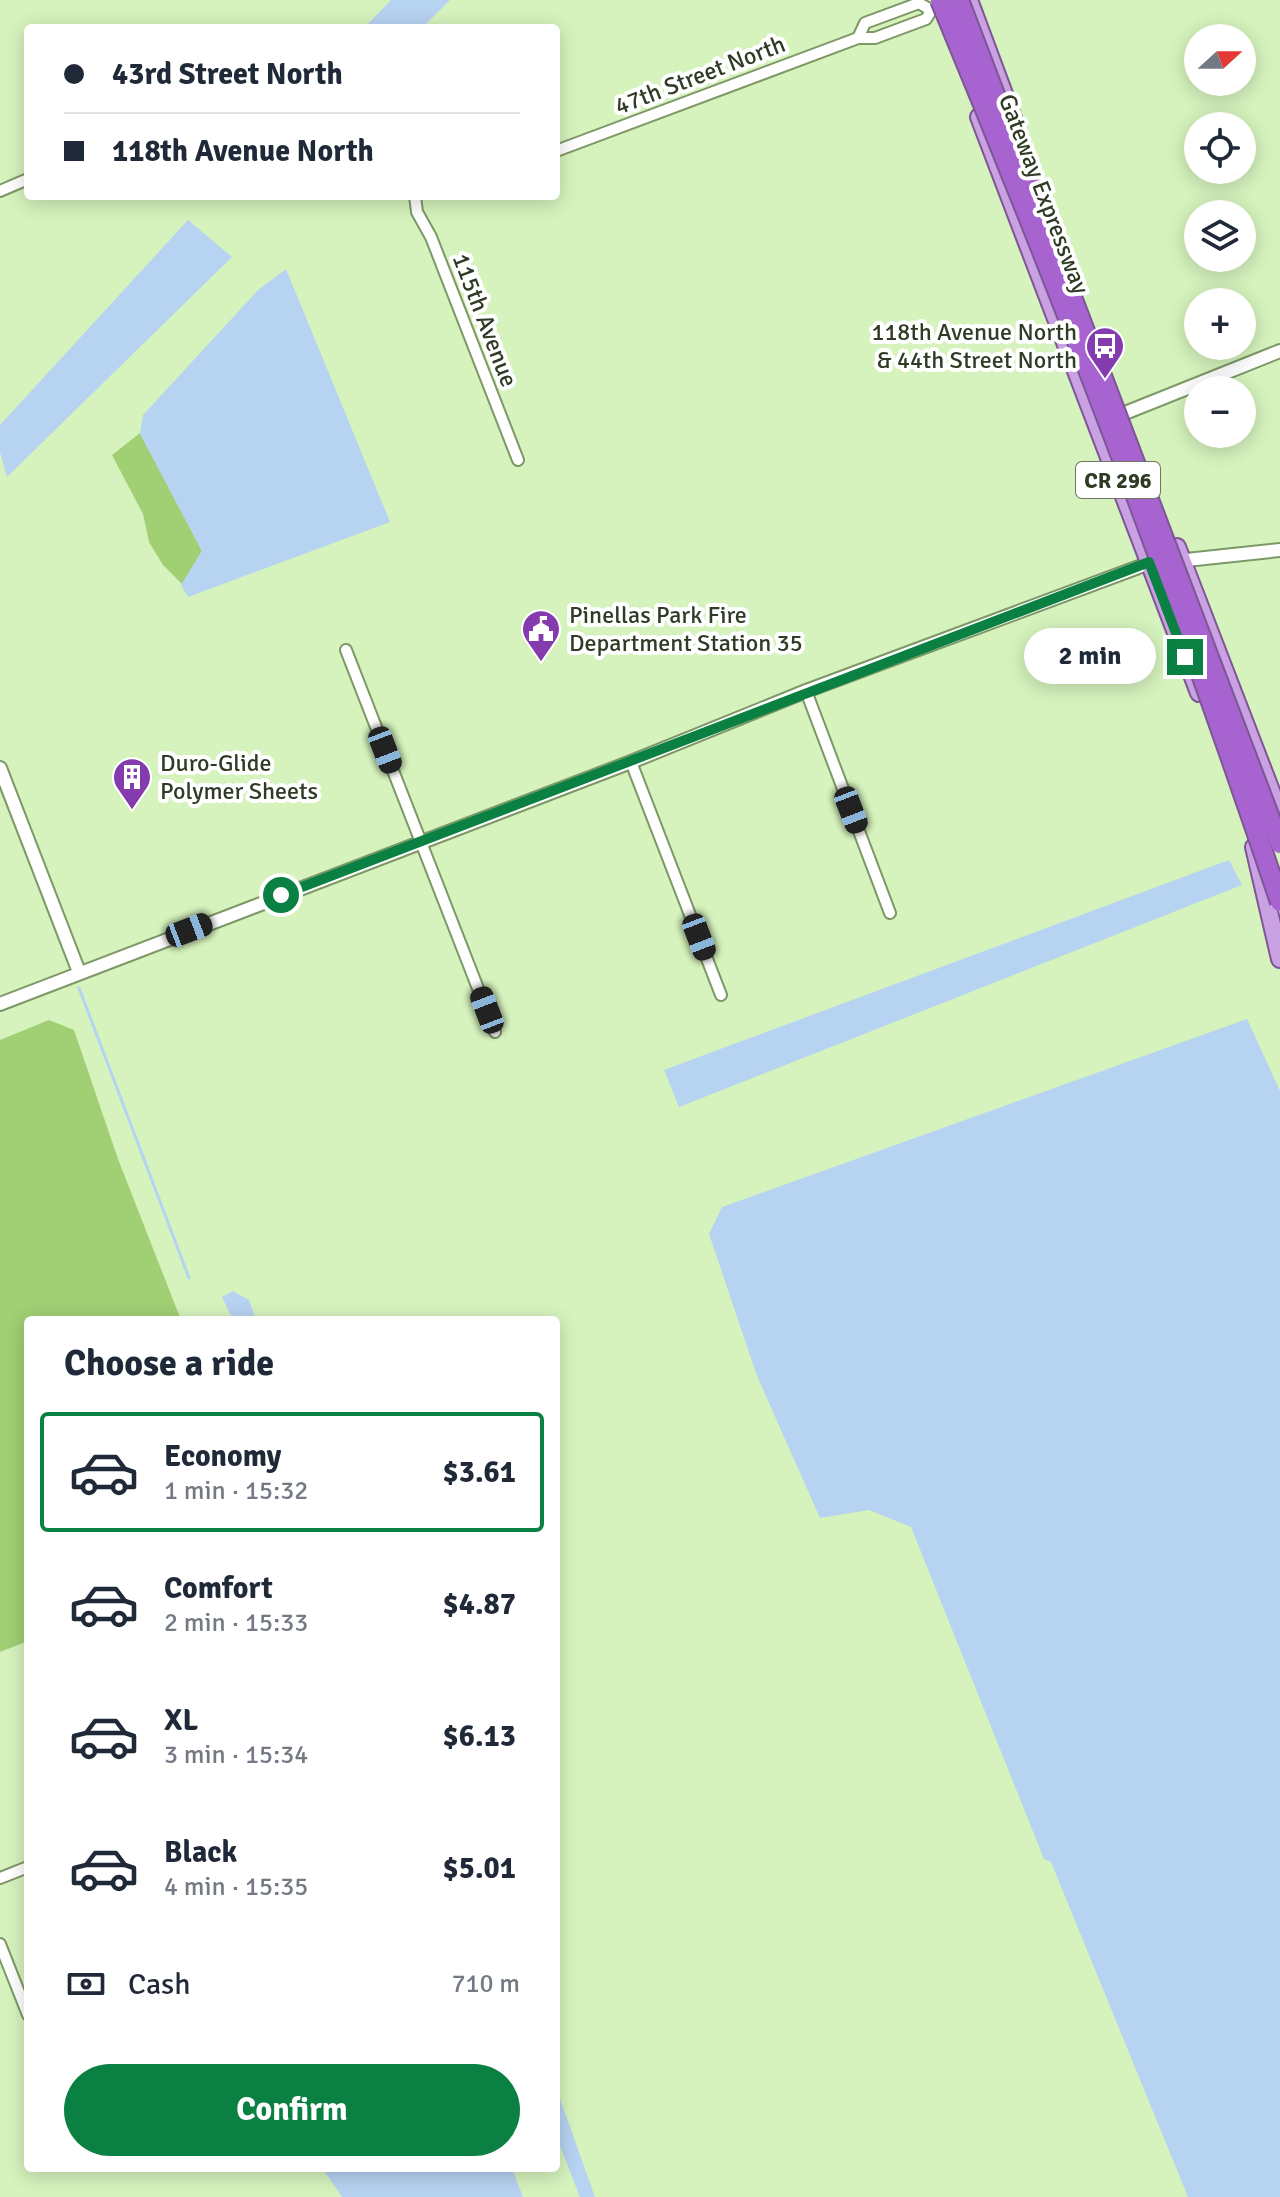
<!DOCTYPE html>
<meta charset="utf-8">
<style>
:root{--surface:#fff;--page:#f2f2f3;--text:#1f2937;--muted:#747a83;--line:#e0e1e3;--accent:#0b8043}
body{margin:0;font-family:Signika,sans-serif;background:var(--page);color:var(--text);height:100vh;display:flex;flex-direction:column;font-size:30px;white-space:nowrap}
*{box-sizing:border-box;margin:0}
p{font-size:26px;color:var(--muted)}
.icon{flex:none;width:44px;height:44px;fill:none;stroke:currentColor;stroke-width:2;stroke-linecap:round;stroke-linejoin:round}
.map{position:relative;flex:1;overflow:hidden}
.panel{position:absolute;left:24px;top:1316px;width:536px;height:856px;display:flex;flex-direction:column;background:var(--surface);border-radius:8px;box-shadow:0 4px 20px #0003}
.panel>*{flex:none}
.guide{position:absolute;left:24px;top:24px;width:536px;height:176px;border-radius:8px;box-shadow:0 4px 20px #0003;display:grid;align-content:center;height:176px;padding:0 40px;background:var(--surface)}
.needle{width:52px;rotate:69deg}
.tools{position:absolute;left:1184px;top:24px;display:grid;gap:16px}
.tools a{display:grid;place-items:center;width:72px;height:72px;border-radius:50%;background:var(--surface);box-shadow:0 4px 20px #0003;font-size:40px}
.end{position:absolute;width:36px;height:36px;margin:-18px;border:10px solid #0b8043;background:#fff;box-shadow:0 0 0 4px #fff}
.from{border-radius:50%}
.bubble{position:absolute;height:56px;border-radius:28px;background:var(--surface);box-shadow:0 4px 20px #0003;font-size:26px;font-weight:700;line-height:56px;text-align:center}
.car{position:absolute;width:24px;height:48px;margin:-24px -12px;border-radius:10px;box-shadow:0 0 6px 2px #0007;background:linear-gradient(#222 24%,#8ab4d8 0 40%,#222 0 76%,#8ab4d8 0 86%,#222 0)}
.guide b{display:flex;align-items:center;gap:28px;height:76px;font-size:30px}
.guide b+b{border-top:2px solid var(--line)}
.guide i{width:20px;height:20px;background:var(--text)}
ul{padding:0;list-style:none}
li{display:flex;align-items:center;gap:24px;height:120px;margin:0 16px 12px;padding:0 24px;border:4px solid transparent;border-radius:8px}
li div{flex:1}
li b{display:block;font-size:30px}
li em{font-style:normal;font-weight:700}
li.active{border-color:var(--accent)}
li>.icon{width:72px;height:72px;stroke-width:1.5}
h2{padding:0 40px;font-size:36px;line-height:96px}
.pay{display:flex;align-items:center;gap:20px;height:88px;padding:0 40px;font-size:30px}
.pay p{margin-inline-start:auto}
.primary-button{display:flex;gap:16px;margin-top:auto;padding:16px 40px}
.primary-button a{flex:1;height:92px;border-radius:48px;background:var(--accent);color:#fff;font-size:32px;font-weight:700;line-height:92px;text-align:center}
.map>svg:first-child{display:block}
</style>
<div class="map">
<svg width="1280" height="2197" viewBox="0 0 1280 2197">
<rect width="100%" height="100%" fill="#d6f3bd"/>
<path fill="#a0cf74" d="M140,433L202,551L182,584L163,565L149,542L143,514L112,455Z
M49,1020L74,1030L118,1159L181,1320H28V1641L0,1652V1040Z"/>
<path fill="#b7d3f2" d="M391,0H450L422,28H364Z
M188,220L232,257L7,477L0,452V425Z
M286,269L390,522L188,597L181,585L202,551L140,434L143,415L258,290Z
M1229,860L1242,885L679,1107L664,1070Z
M1247,1019L1280,1091V2197H1188L1051,1862L1044,1859L911,1527L869,1510L820,1518L757,1376L709,1234L722,1207Z
M233,1291L249,1300L256,1320H233L222,1297Z
M556,2089L558,2093L595,2197H580L556,2136Z
M322,2168H512L523,2197H342Z"/>
<g fill="none" stroke-linecap="round" stroke-linejoin="round">
<path stroke="#b7d3f2" stroke-width="3" d="M79,988L189,1278"/>
<g stroke="#7d9866" stroke-width="14">
<path id="minor" d="M858,38H875L926,19L933,8
M556,151L858,38L865,23L919,3L929,9
M0,191L28,179
M415,196L417,212L431,237L518,460
M346,650L495,1032
M806,691L890,913
M631,762L721,995
M0,1878L28,1867
M0,1944L28,2015"/>
</g>
<g stroke="#7d9866" stroke-width="16">
<path id="tertiary" d="M1125,413L1280,351
M1177,561L1280,550
M0,768L79,972
M0,1004L631,762L806,691L1155,561"/>
</g>
<g stroke="#7d5695" stroke-width="20">
<path id="primary" d="M969,0L1013,118
M979,117L1199,693
M1177,547L1280,814
M1254,847L1280,959"/>
</g>
<use href="#minor" stroke="#fff" stroke-width="10"/>
<use href="#tertiary" stroke="#fff" stroke-width="12"/>
<use href="#primary" stroke="#caa2e3" stroke-width="16"/>
<g stroke="#7d5695" stroke-width="22" stroke-linecap="butt">
<path id="motorway-bridge" d="M940,0C1063,296 1178,598 1280,902
M959,0L1280,844"/>
</g>
<use href="#motorway-bridge" stroke="#a764d1" stroke-width="18"/>
</g>
<g fill="none" stroke-linecap="round" stroke-linejoin="round">
<path stroke="#0b8043" stroke-width="10" d="M281,895L1149,562L1185,657"/>
</g>
<defs>
<g id="bus-pin" transform="scale(2)"><path d="M0 17L-7.5 6A9.5 9.5 0 1 1 7.5 6Z" fill="#843bad" stroke="#fff"/><path d="M-5-6H5V4H4V6H2V4H-2V6H-4V4H-5ZM-3.5-4V0h7V-4ZM-3.5 1.2v1.5H-2V1.2ZM2 1.2v1.5H3.5V1.2Z" fill="#fff"/></g>
<g id="civic-pin" transform="scale(2)"><path d="M0 17L-7.5 6A9.5 9.5 0 1 1 7.5 6Z" fill="#843bad" stroke="#fff"/><path d="M-.6-6.5H3V-4.5H.6V-3L4-1V1h2V6H-6V1h2V-1L-.6-3ZM-1.2 2.5V6h2.4V2.5Z" fill="#fff"/></g>
<g id="building-pin" transform="scale(2)"><path d="M0 17L-7.5 6A9.5 9.5 0 1 1 7.5 6Z" fill="#843bad" stroke="#fff"/><path d="M-4-6H4V6H1V3H-1V6H-4ZM-2.5-4.3h1.7v1.8h-1.7ZM.8-4.3h1.7v1.8H.8ZM-2.5-1h1.7V.8h-1.7ZM.8-1h1.7V.8H.8Z" fill="#fff"/></g>
</defs>
<g fill-rule="evenodd">
<use href="#bus-pin" x="1105" y="346"/>
<use href="#civic-pin" x="541" y="629"/>
<use href="#building-pin" x="132" y="777"/>
</g>
<g text-anchor="middle" stroke-width="8" stroke-linejoin="round" paint-order="stroke">
<rect fill="#fff" stroke="#6e7667" stroke-width="2" x="1076" y="462" width="84" height="36" rx="6"/>
<g font-size="22" font-weight="bold" fill="#303b26">
<text x="1118" y="488">CR 296</text>
</g>
<g font-size="24" fill="#303b26" stroke="#fff">
<text transform="translate(700 75) rotate(-21)" y="8">47th Street North</text>
<text transform="translate(1044 194) rotate(69)" y="8">Gateway Expressway</text>
<text transform="translate(485 320) rotate(69)" y="8">115th Avenue</text>
</g>
<g font-size="24" fill="#303b26" stroke="#fff" text-anchor="start">
<text x="1077" y="340" text-anchor="end">118th Avenue North<tspan x="1077" dy="28">&amp; 44th Street North</tspan></text>
<text x="569" y="623">Pinellas Park Fire<tspan x="569" dy="28">Department Station 35</tspan></text>
<text x="160" y="771">Duro-Glide<tspan x="160" dy="28">Polymer Sheets</tspan></text>
</g>
</g>
</svg>
<div class="tools">
<a><svg class="needle" viewBox="-14 -14 28 28"><path d="M0-13l5 13h-10z" fill="#e53935"/><path d="M0 13l5-13h-10z" fill="#747a83"/></svg></a>
<a><svg class="icon" aria-label="locate" viewBox="0 0 24 24"><circle cx="12" cy="12" r="6"/><path d="M12 2v4M12 18v4M2 12h4M18 12h4"/></svg></a>
<a><svg class="icon" aria-label="layers" viewBox="0 0 24 24"><path d="M12 4l9 5-9 5-9-5zM3 14l9 5 9-5"/></svg></a>
<a>+</a>
<a>−</a>
</div>
<i class="end from" style="left:281px;top:895px"></i>
<i class="end" style="left:1185px;top:657px"></i>
<div class="bubble" style="left:1024px;top:628px;width:132px">2 min</div>
<i class="car" style="left:385px;top:750px;rotate:159deg"></i>
<i class="car" style="left:851px;top:810px;rotate:159deg"></i>
<i class="car" style="left:189px;top:930px;rotate:69deg"></i>
<i class="car" style="left:699px;top:937px;rotate:159deg"></i>
<i class="car" style="left:487px;top:1010px;rotate:339deg"></i>
<div class="guide">
<b><i class="from"></i>43rd Street North</b>
<b><i></i>118th Avenue North</b>
</div>
<section class="panel">
<h2>Choose a ride</h2>
<ul>
<li class="active"><svg class="icon" aria-label="car" viewBox="0 0 24 24"><path d="M5 17H2v-5l4-1 3-4h7l3 4 3 1v5h-3M9 17h6M6 11h13"/><circle cx="7" cy="17" r="2"/><circle cx="17" cy="17" r="2"/></svg><div><b>Economy</b><p>1 min · 15:32</p></div><em>$3.61</em></li>
<li><svg class="icon" aria-label="car" viewBox="0 0 24 24"><path d="M5 17H2v-5l4-1 3-4h7l3 4 3 1v5h-3M9 17h6M6 11h13"/><circle cx="7" cy="17" r="2"/><circle cx="17" cy="17" r="2"/></svg><div><b>Comfort</b><p>2 min · 15:33</p></div><em>$4.87</em></li>
<li><svg class="icon" aria-label="car" viewBox="0 0 24 24"><path d="M5 17H2v-5l4-1 3-4h7l3 4 3 1v5h-3M9 17h6M6 11h13"/><circle cx="7" cy="17" r="2"/><circle cx="17" cy="17" r="2"/></svg><div><b>XL</b><p>3 min · 15:34</p></div><em>$6.13</em></li>
<li><svg class="icon" aria-label="car" viewBox="0 0 24 24"><path d="M5 17H2v-5l4-1 3-4h7l3 4 3 1v5h-3M9 17h6M6 11h13"/><circle cx="7" cy="17" r="2"/><circle cx="17" cy="17" r="2"/></svg><div><b>Black</b><p>4 min · 15:35</p></div><em>$5.01</em></li>
</ul>
<div class="pay"><svg class="icon" aria-label="cash" viewBox="0 0 24 24"><path d="M3 7h18v10H3z"/><circle cx="12" cy="12" r="2"/></svg>Cash<p>710 m</p></div>
<div class="primary-button"><a>Confirm</a></div>
</section>
</div>
